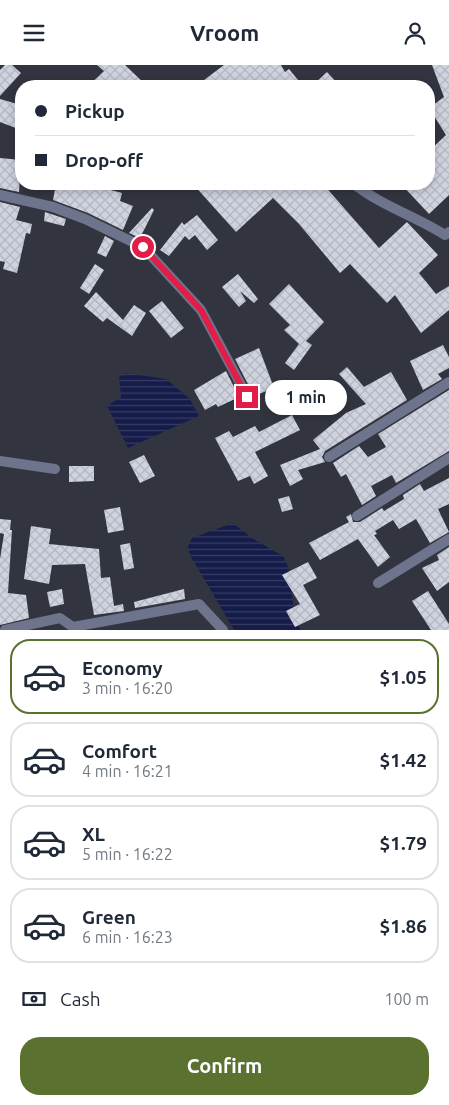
<!DOCTYPE html>
<meta charset="utf-8">
<style>
:root{--surface:#fff;--page:#f2f2f3;--text:#1f2937;--muted:#747a83;--line:#e0e1e3;--accent:#5b712f}
body{margin:0;font-family:Ubuntu,sans-serif;background:var(--page);color:var(--text);height:100vh;display:flex;flex-direction:column;font-size:19px;white-space:nowrap}
*{box-sizing:border-box;margin:0}
p{font-size:16px;color:var(--muted)}
.icon{flex:none;width:28px;height:28px;fill:none;stroke:currentColor;stroke-width:2;stroke-linecap:round;stroke-linejoin:round}
.map{position:relative;height:565px;overflow:hidden}
.drawer{display:flex;flex-direction:column;background:var(--surface);flex:1}
.drawer>*{flex:none}
.guide{position:absolute;left:15px;top:15px;width:420px;height:110px;border-radius:20px;box-shadow:0 2px 8px #0003;display:grid;align-content:center;height:110px;padding:0 20px;background:var(--surface)}
.end{position:absolute;width:22px;height:22px;margin:-11px;border:6px solid #e11d48;background:#fff;box-shadow:0 0 0 2px #fff}
.from{border-radius:50%}
.bubble{position:absolute;height:35px;border-radius:18px;background:var(--surface);box-shadow:0 2px 8px #0003;font-size:16px;font-weight:600;line-height:35px;text-align:center}
.guide b{display:flex;align-items:center;gap:18px;height:48px;font-size:19px}
.guide b+b{border-top:1px solid var(--line)}
.guide i{width:12px;height:12px;background:var(--text)}
ul{padding:9px 0 0;list-style:none}
li{display:flex;align-items:center;gap:15px;height:75px;margin:0 10px 8px;padding:0 10px;border:2px solid var(--line);border-radius:20px}
li div{flex:1}
li b{display:block;font-size:19px}
li em{font-style:normal;font-weight:600}
li.selected{border-color:var(--accent)}
li>.icon{width:45px;height:45px;stroke-width:1.5}
.pay{display:flex;align-items:center;gap:12px;height:55px;padding:0 20px;font-size:19px}
.pay p{margin-inline-start:auto}
.cta{display:flex;gap:10px;margin-top:auto;padding:10px 20px}
.cta a{flex:1;height:58px;border-radius:20px;background:var(--accent);color:#fff;font-size:20px;font-weight:600;line-height:58px;text-align:center}
header{display:flex;justify-content:space-between;align-items:center;height:65px;padding:0 20px;background:var(--surface);font-size:22px;font-weight:600}
.map>svg:first-child{display:block}
</style>
<header><svg class="icon" aria-label="menu" viewBox="0 0 24 24"><path d="M4 6h16M4 12h16M4 18h16"/></svg>Vroom<svg class="icon" aria-label="person" viewBox="0 0 24 24"><circle cx="12" cy="8" r="4"/><path d="M4 21q1-7 8-7t8 7"/></svg></header>
<div class="map">
<svg width="449" height="565" viewBox="0 0 449 565">
<defs>
<pattern id="water-rules" width="6" height="5" patternUnits="userSpaceOnUse" patternTransform="scale(1.25)"><rect width="6" height="5" fill="#151c4a"/><path d="M0 2.5h6" fill="none" stroke="#373d64"/></pattern>
<pattern id="building-cross-hatch" width="8" height="8" patternUnits="userSpaceOnUse" patternTransform="scale(1.25)"><rect width="8" height="8" fill="#cfd3df"/><path d="M0 0l8 8M0 8l8-8" fill="none" stroke="#b3b6c0"/></pattern>
</defs>
<rect width="100%" height="100%" fill="#32353f"/>
<path fill="url(#water-rules)" d="M126,308L166,314L190,334L199,351L128,383L107,341L121,332L119,312Z
M233,458L252,473L283,491C297,513 287,542 301,565H234L190,490L188,481L192,473Z"/>
<path fill="url(#building-cross-hatch)" d="M5,0H12L21,8L0,31V5Z
M97,0H125L147,21H88L104,6Z
M224,0H281L285,7L289,4L303,21H196Z
M432,0H449V130L429,149L401,119H429V86L446,70L429,43L444,32Z
M327,7L340,21H312Z
M0,34L21,40V65L0,57Z
M0,93L21,95L19,127L0,123Z
M56,119L87,121L88,119H104L103,123L122,128L120,136L133,141L123,165L88,148L53,135Z
M193,119H323L379,183L407,157L438,190L419,208L436,229L449,221V245L421,268L395,230L387,238L350,199L340,208L299,159L273,133L236,167Z
M0,137L20,142L16,155L32,159L30,169L26,168L17,208L3,204L5,197L0,196Z
M152,143L154,145L140,173L129,168Z
M45,147L66,154L64,161L44,156Z
M197,150L218,175L207,185L195,170L189,175L185,171L169,191L160,185L182,157L184,160Z
M105,171L114,176L106,192L97,188Z
M95,199L104,205L89,229L80,223Z
M238,209L258,234L254,238L240,226L246,236L239,242L222,222Z
M289,219L324,257L306,276L312,280L294,305L285,298L299,279L284,265L290,260L269,239Z
M96,227L123,255L134,240L146,248L132,271L107,253L103,257L84,241Z
M162,236L184,263L171,273L149,246Z
M443,280L449,292V303L438,309L442,314L423,325L410,296Z
M259,283L274,323L254,331L235,294Z
M347,302L364,322L391,307L407,335L325,386L322,392L325,397L298,405L303,414L290,421L280,400L320,384L313,375L346,348L366,339L339,309Z
M226,306L239,332L218,342L216,339L205,345L194,325Z
M449,325V386L396,418L392,410L371,421L376,431L362,440L346,409L341,412L333,398L359,381L368,392L386,382L378,369Z
M292,350L300,365L255,387L268,411L254,419L250,411L238,416L215,373L229,366L233,372L255,361L259,367Z
M144,390L155,411L140,418L129,397Z
M69,401H94V416L69,417Z
M449,413V439L438,444L449,467L430,478L416,454L399,464L393,455L375,466L377,469L374,470L390,492L378,502L358,474L320,495L309,478L349,457L346,452L351,449L353,457H360L382,443L384,446L404,434L403,430L420,419L424,426Z
M289,431L293,444L282,447L278,434Z
M120,442L124,465L108,468L104,445Z
M0,454L11,455L10,465H12L8,528L26,530L29,553L0,560V494L4,469L0,468Z
M31,461L51,464L49,479L99,484L101,513L110,512L114,541L123,539L124,546L94,550L85,499L52,500L49,519L24,514Z
M130,478L134,503L124,505L120,480Z
M449,482V517L437,526L422,503L439,495L437,490Z
M308,497L317,513L303,520L320,550L295,562L286,546L300,539L282,510Z
M62,524L64,539L50,542L47,527Z
M184,524L185,534L135,543L134,537Z
M428,526L449,559V565H431L412,536Z"/>
<g fill="none" stroke-linecap="round" stroke-linejoin="round">
<path stroke="#6d748c" stroke-width="10" d="M354,119C382,141 415,151 445,170L449,167
M0,130L53,142L85,154L143,182L201,245L247,331
M329,392L449,317
M0,396L55,404
M357,451L449,393
M378,518L449,474
M5,565L60,553L73,562L199,539L223,565"/>
</g>
<g fill="none" stroke-linecap="round" stroke-linejoin="round">
<path stroke="#e11d48" stroke-width="6" d="M143,182L201,245L247,332"/>
</g>
</svg>
<i class="end from" style="left:143px;top:182px"></i>
<i class="end" style="left:247px;top:332px"></i>
<div class="bubble" style="left:265px;top:315px;width:82px">1 min</div>
<div class="guide">
<b><i class="from"></i>Pickup</b>
<b><i></i>Drop-off</b>
</div>
</div>
<section class="drawer">
<ul>
<li class="selected"><svg class="icon" aria-label="car" viewBox="0 0 24 24"><path d="M5 17H2v-5l4-1 3-4h7l3 4 3 1v5h-3M9 17h6M6 11h13"/><circle cx="7" cy="17" r="2"/><circle cx="17" cy="17" r="2"/></svg><div><b>Economy</b><p>3 min · 16:20</p></div><em>$1.05</em></li>
<li><svg class="icon" aria-label="car" viewBox="0 0 24 24"><path d="M5 17H2v-5l4-1 3-4h7l3 4 3 1v5h-3M9 17h6M6 11h13"/><circle cx="7" cy="17" r="2"/><circle cx="17" cy="17" r="2"/></svg><div><b>Comfort</b><p>4 min · 16:21</p></div><em>$1.42</em></li>
<li><svg class="icon" aria-label="car" viewBox="0 0 24 24"><path d="M5 17H2v-5l4-1 3-4h7l3 4 3 1v5h-3M9 17h6M6 11h13"/><circle cx="7" cy="17" r="2"/><circle cx="17" cy="17" r="2"/></svg><div><b>XL</b><p>5 min · 16:22</p></div><em>$1.79</em></li>
<li><svg class="icon" aria-label="car" viewBox="0 0 24 24"><path d="M5 17H2v-5l4-1 3-4h7l3 4 3 1v5h-3M9 17h6M6 11h13"/><circle cx="7" cy="17" r="2"/><circle cx="17" cy="17" r="2"/></svg><div><b>Green</b><p>6 min · 16:23</p></div><em>$1.86</em></li>
</ul>
<div class="pay"><svg class="icon" aria-label="cash" viewBox="0 0 24 24"><path d="M3 7h18v10H3z"/><circle cx="12" cy="12" r="2"/></svg>Cash<p>100 m</p></div>
<div class="cta"><a>Confirm</a></div>
</section>
